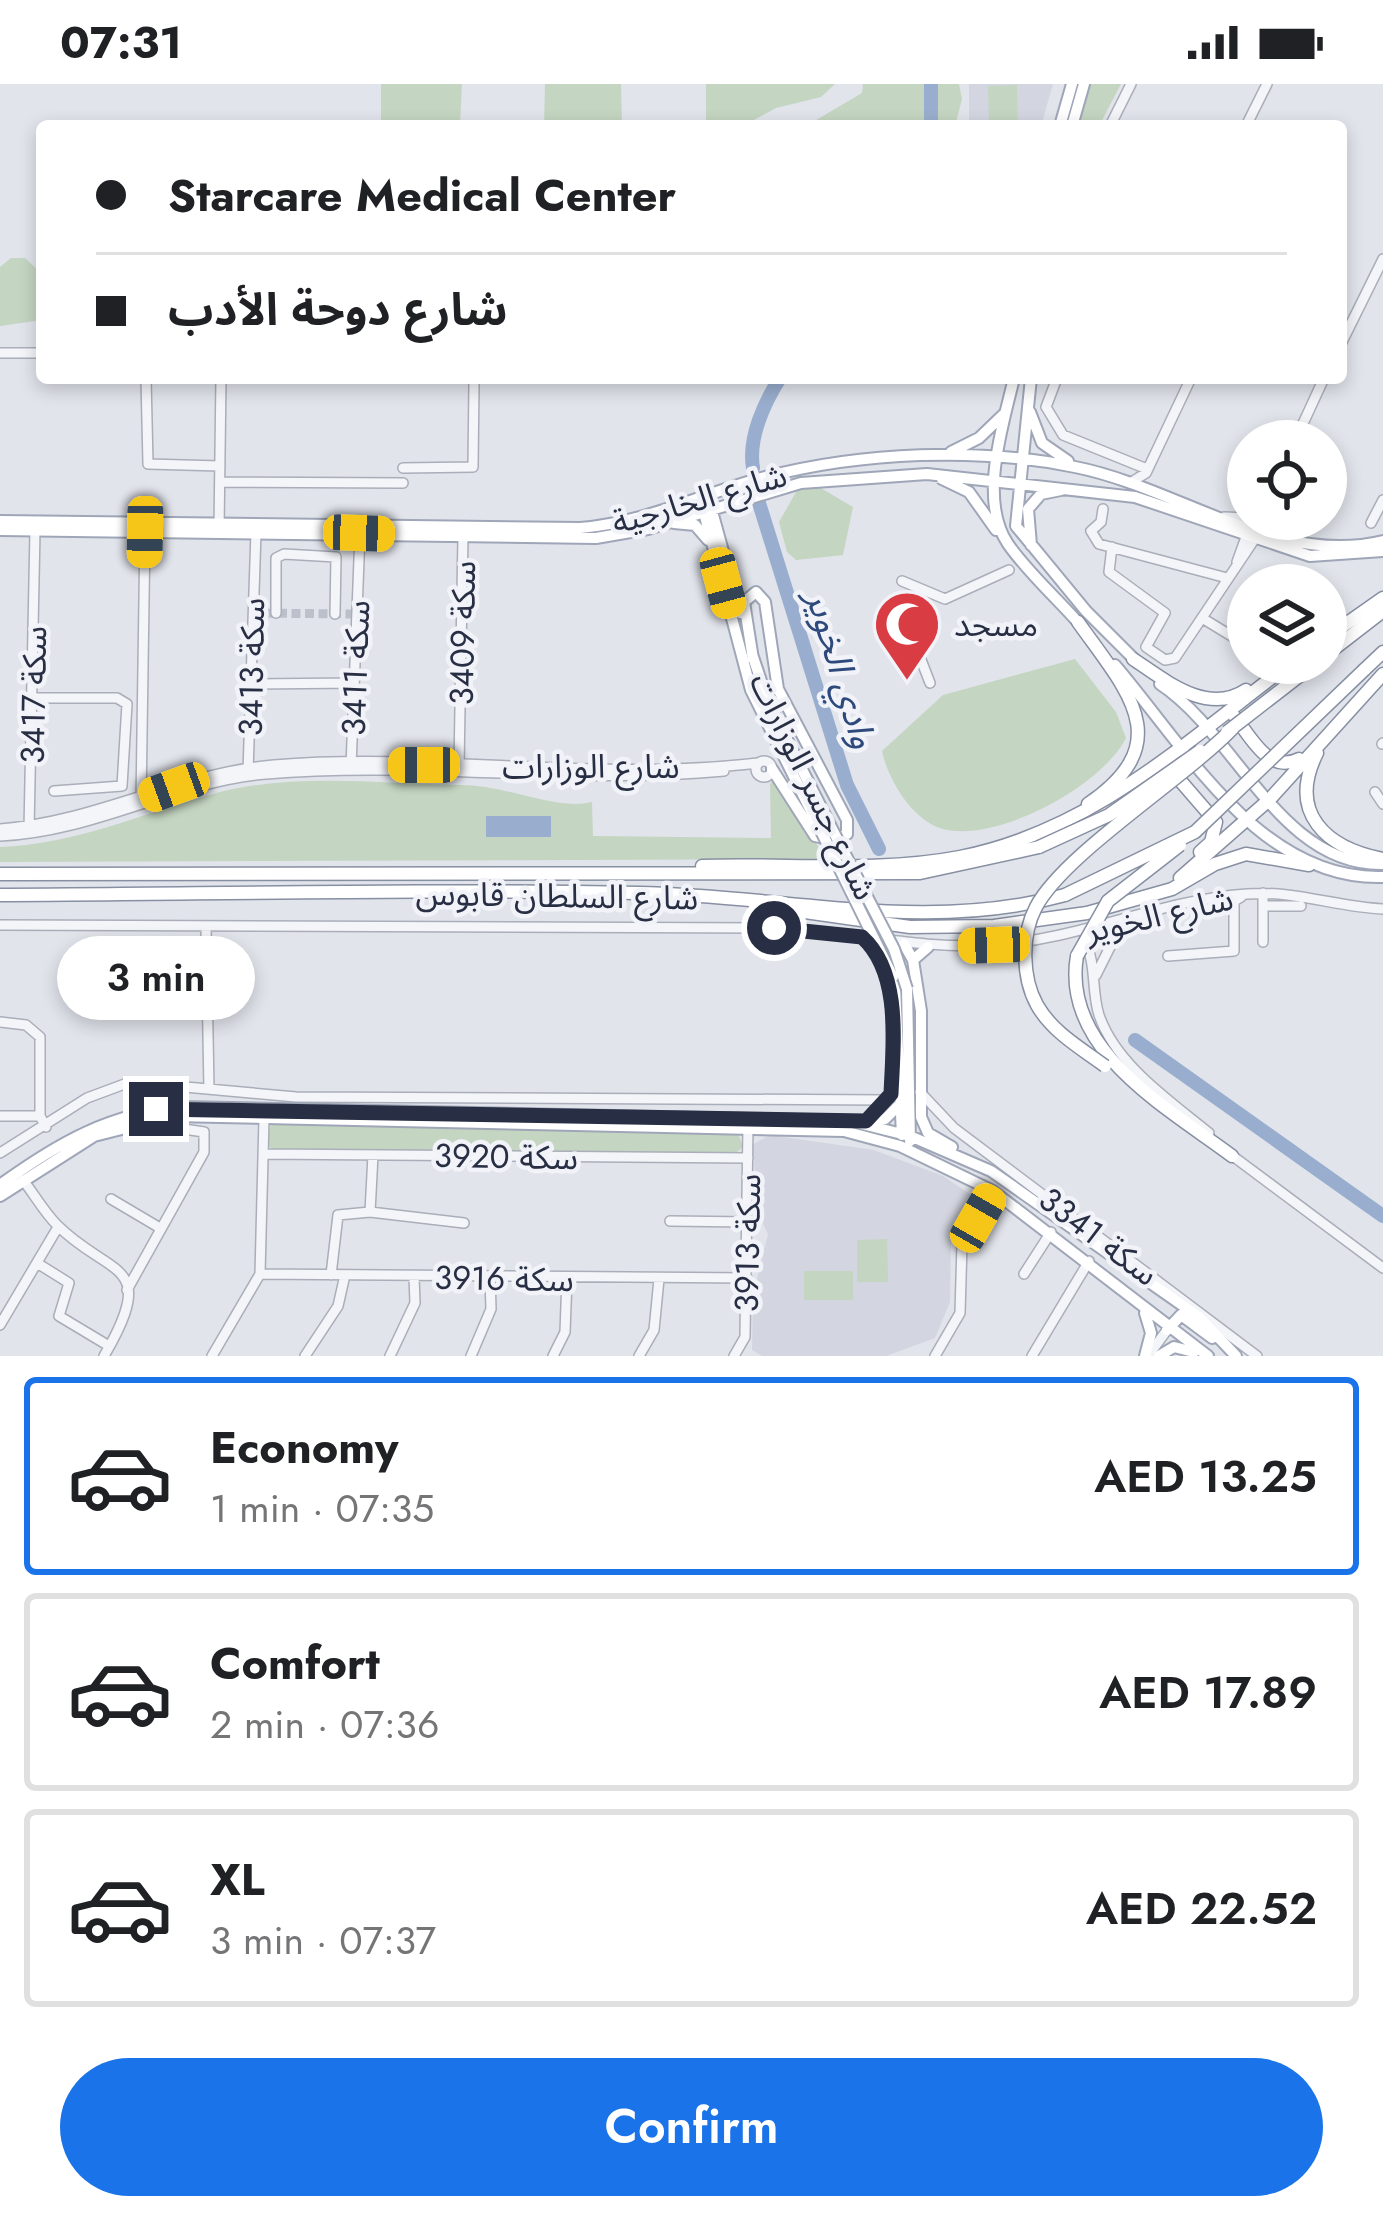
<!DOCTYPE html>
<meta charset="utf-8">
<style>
:root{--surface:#fff;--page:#f2f2f2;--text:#202124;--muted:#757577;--line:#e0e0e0;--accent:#1a73e8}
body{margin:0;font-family:Jost,"Noto Sans Arabic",sans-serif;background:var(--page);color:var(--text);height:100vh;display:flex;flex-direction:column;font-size:45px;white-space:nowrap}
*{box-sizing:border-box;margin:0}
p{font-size:39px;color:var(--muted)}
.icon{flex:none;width:66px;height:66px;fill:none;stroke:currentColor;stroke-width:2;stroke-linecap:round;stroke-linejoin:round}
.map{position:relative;height:1272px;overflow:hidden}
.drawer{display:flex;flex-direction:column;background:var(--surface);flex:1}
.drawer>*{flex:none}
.guide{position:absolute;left:36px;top:36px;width:1311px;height:264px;border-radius:12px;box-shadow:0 6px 18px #0003;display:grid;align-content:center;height:264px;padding:0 60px;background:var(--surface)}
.fabs{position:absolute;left:1227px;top:336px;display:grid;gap:24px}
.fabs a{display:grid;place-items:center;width:120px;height:120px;border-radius:50%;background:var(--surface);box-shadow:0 6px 18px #0003;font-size:60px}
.end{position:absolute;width:54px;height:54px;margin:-27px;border:15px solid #282f44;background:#fff;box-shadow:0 0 0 6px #fff}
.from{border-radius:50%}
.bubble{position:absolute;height:84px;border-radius:42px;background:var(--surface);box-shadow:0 6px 18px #0003;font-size:39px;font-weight:600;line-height:84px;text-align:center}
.car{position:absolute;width:36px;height:72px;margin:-36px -18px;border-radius:15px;box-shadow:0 0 9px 3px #0007;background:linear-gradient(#f5c518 24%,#345 0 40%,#f5c518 0 76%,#345 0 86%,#f5c518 0)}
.guide b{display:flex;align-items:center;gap:42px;height:114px;font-size:45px}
.guide b+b{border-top:3px solid var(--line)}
.guide i{width:30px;height:30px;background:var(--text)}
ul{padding:21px 0 0;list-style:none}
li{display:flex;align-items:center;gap:36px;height:198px;margin:0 24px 18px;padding:0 36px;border:6px solid var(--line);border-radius:12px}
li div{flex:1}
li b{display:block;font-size:45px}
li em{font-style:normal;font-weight:600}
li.current{border-color:var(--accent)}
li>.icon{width:108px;height:108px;stroke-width:1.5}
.action{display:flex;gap:24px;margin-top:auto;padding:24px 60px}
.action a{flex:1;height:138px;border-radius:72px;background:var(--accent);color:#fff;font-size:48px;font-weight:600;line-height:138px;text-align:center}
.status{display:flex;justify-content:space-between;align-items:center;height:84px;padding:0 60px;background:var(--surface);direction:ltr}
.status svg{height:33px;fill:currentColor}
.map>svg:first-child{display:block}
</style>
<div class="status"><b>07:31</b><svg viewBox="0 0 49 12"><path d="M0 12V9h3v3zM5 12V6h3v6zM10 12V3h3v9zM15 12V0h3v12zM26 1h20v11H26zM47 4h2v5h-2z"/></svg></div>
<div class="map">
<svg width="1383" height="1272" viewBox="0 0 1383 1272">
<rect width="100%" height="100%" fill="#e1e4eb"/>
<path fill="#d3d6e0" d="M969,0H1053L1041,42H969Z
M770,1051L874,1066L943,1092L973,1112L951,1158L950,1218L935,1254L886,1272H762L752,1266L753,1210L768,1150L760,1134L752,1061Z"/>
<path fill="#c4d5c1" d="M381,0H462L460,42H381Z
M545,0H621L622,42H544Z
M706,0H835L821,13L776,24L743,42H706Z
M863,0H959L962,15L955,42H806L862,9Z
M1089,0H1121L1099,42H1078Z
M1017,1L1018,42H989L988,2Z
M11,174H25L39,187L42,236L0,242V183Z
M799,403H819L853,423L843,471L796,476L787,468L779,438Z
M1075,575L1116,628L1126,654C1102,702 997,759 943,745C913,737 888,696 882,667L943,611Z
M775,694L826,775L0,778V763C76,760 141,730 213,710C290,688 380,700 460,701C508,701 555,727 592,718L593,752L771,754L770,700Z
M271,1038L738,1049L743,1063L734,1070L274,1066L267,1061Z
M887,1155L888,1198H857V1156Z
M804,1187H853V1216H804Z"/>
<path fill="#99aece" d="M486,732H551V753H486Z"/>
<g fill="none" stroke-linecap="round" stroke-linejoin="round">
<path stroke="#99aece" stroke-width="14" d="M931,42V0
M753,384C748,354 764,319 780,294
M759,419L847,701L879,765
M1135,956L1383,1132"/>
<path stroke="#bcc0ca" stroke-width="9" stroke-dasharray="9 4.5" stroke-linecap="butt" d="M251,529L356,530"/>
<g stroke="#aaaeb9" stroke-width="12">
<path id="minor" d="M1110,42L1131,0
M1246,42L1267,0
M1341,260L1383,175
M0,269H42
M1057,294L1046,323L1063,351L1147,385
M146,295L148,380L220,382
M1295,357L1324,294
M403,384L473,383L474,299
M220,398L403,399
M1130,399L1146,389L1191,294
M1103,425L1101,438L1091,447L1099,460L1227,494
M1224,433L1248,434
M1265,435L1276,453
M1371,439L1383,416
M219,445L221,294
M1112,463L1109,488L1165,529L1146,563L1165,576L1175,574L1254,456
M1237,478L1246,453
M902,497L945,515L1009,486
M276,529V474L284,470L336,473L335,530
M1202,534L1248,562
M880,538L915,560L930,599
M250,600L354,599
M33,614H117L127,620L122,702L54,707
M1382,660L1383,659
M756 685a8 8 0 1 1 16 0a8 8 0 1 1-16 0Z
M459,681L463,452
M351,683L360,449
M248,688L256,448
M1375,708L1383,720
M141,718L145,448
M0,745C96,738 179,689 274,681C434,668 598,698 758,679
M29,746L35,446
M0,752C94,748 174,698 266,690C418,677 572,701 724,687
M1263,809V858
M1263,822H1301
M0,841L774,844C849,847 919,866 994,861C1081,855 1160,816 1247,810C1295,806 1336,823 1383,825
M206,843L209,1005
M1084,856C1097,879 1091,906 1099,931C1116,981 1170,1017 1209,1049
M1168,872L1234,867V817L1241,813
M1096,891L1116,851L1133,836
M0,938L26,941L40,953V1032L46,1043
M920,1008L954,1044L1257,1272
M0,1032H40
M0,1069L87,1014L130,998L296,1013L886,1016
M264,1070L748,1074
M1230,1070L1383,1184
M23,1096C34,1110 44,1128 57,1141C110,1194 160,1176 104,1272
M111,1115L160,1144
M370,1128L464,1139
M670,1137L748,1138
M37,1179L69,1199L59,1232L109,1262
M260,1190L747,1194
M1024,1190L1051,1148
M331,1191L338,1131L370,1128L373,1071
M127,1206L204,1068V1048L177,1044
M0,1241L58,1143
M212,1272L260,1190L264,1034
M305,1272L338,1222L345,1191
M390,1272L415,1219L414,1193
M471,1272L491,1225L490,1194
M553,1272L565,1248L567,1194
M639,1272L654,1246L659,1195
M734,1272L745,1253L748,1042
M935,1272L960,1229L962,1160L993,1107
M1032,1272L1089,1177
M1148,1272L1167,1246"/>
</g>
<g stroke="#9fa6b8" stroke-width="14">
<path id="major" d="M1060,42L1072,0
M1072,42L1084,0
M1014,294C1003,341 978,416 1008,460C1029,490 1059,516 1083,544
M1031,294L1016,442L1086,527L1138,579
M1030,328L1042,359L1068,377
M951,368L979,354L1004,330
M942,395L969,408L996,446
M710,420L740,529
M702,421L751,606L819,743
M0,437L580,444C645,439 703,409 765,393C862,368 978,363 1075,383C1177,403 1277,483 1383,457
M674,439L695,441L708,456
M0,446L596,454L648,445L801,399L927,390L1135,413L1310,472L1383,467
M1031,461L1028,425L1041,410L1061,406
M752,570L768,618L830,741
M753,575L744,518L756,508L765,518L778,605L847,736V750L834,756L815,752L772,685
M1115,581C1186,664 1261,797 1383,793
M1160,600C1237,651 1280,782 1383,780
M862,853C902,889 893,961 891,1010L866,1037
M904,860L913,876
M928,863L913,876L921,927V1033L928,1049L952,1063
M895,902L902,1051
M907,905L910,1057
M867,1037L885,1035L901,1019
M0,1101C58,1059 110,1029 182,1023L850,1037L910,1052L991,1087L1199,1233L1236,1272
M0,1112L94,1052L173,1032L844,1047L900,1062L993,1107L1208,1272
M1145,1229L1151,1249L1145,1272
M1167,1246L1181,1231L1212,1254
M1159,1272L1174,1263L1194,1268"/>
</g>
<g stroke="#878fa3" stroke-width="15">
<path id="highway" d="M1078,538C1127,607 1179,658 1088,720
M1326,554L1383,514
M1326,571L1383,527
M1133,575C1165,596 1207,632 1246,606
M1364,586L1383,568
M1235,633C1252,655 1269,690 1299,675
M1317,669C1287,729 1326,764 1383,775
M1171,686L1216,738L1211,758L1200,768
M702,782C786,779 877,789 960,773C1092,747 1187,657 1291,579
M0,790L920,789L1039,763
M1180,794L1270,715L1383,590
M0,811C213,810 426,805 639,809C782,811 924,850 1065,811
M755,821L910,843L994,842L1087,829L1172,805L1215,780L1246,770L1309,781
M1077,872C1061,966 1168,1024 1232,1072"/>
</g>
<use href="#minor" stroke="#f4f5f9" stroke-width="9"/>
<use href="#major" stroke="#fff" stroke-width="10"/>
<use href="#highway" stroke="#fff" stroke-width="12"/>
<g stroke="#9fa6b8" stroke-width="14" stroke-linecap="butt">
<path id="major-bridge" d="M830,741L894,865L907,905
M819,743L893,893"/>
</g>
<g stroke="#878fa3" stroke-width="15" stroke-linecap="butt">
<path id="highway-bridge" d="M1227,648L1316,579
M1039,763L1109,731L1200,667
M1065,811L1195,748L1364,586
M1077,872L1108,817L1180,761
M1105,982C1082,965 1052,948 1037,921C1022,894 1021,851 1036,823C1064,770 1184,695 1233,644"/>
</g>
<use href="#major-bridge" stroke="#fff" stroke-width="10"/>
<use href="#highway-bridge" stroke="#fff" stroke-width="12"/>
</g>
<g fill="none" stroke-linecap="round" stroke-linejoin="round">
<path stroke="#282f44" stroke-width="15" d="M156,1025L866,1037L891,1010C893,961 902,889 862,853L774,844"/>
</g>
<defs>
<g id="mosque-pin" transform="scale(3.45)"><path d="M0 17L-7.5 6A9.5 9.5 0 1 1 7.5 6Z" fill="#da3c44" stroke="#f1f3f8"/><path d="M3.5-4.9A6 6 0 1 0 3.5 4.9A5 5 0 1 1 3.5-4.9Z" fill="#fff"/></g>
</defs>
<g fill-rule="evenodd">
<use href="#mosque-pin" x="907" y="540"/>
</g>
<g text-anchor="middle" stroke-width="9" stroke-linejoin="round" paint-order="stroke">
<g font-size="33" fill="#282f44" stroke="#f1f3f8">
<text transform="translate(699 414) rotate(-16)" y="12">شارع الخارجية</text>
<text transform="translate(462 549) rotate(-89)" y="12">سكة 3409</text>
<text transform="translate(251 583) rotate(-89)" y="12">سكة 3413</text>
<text transform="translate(355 584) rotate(-88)" y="12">سكة 3411</text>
<text transform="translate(33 611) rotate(-89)" y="12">سكة 3417</text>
<text x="591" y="694">شارع الوزارات</text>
<text transform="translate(814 702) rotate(64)" y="12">شارع جسر الوزارات</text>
<text transform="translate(557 811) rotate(1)" y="12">شارع السلطان قابوس</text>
<text transform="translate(1159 830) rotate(-13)" y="12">شارع الخوير</text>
<text transform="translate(506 1072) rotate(1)" y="12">سكة 3920</text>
<text transform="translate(1099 1152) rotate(37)" y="12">سكة 3341</text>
<text transform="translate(747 1159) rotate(-89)" y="12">سكة 3913</text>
<text transform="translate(504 1194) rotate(1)" y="12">سكة 3916</text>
</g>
<g font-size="33" fill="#282f44" stroke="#f1f3f8" text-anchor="start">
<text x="954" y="552">مسجد</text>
</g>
<g font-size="36" font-style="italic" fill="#2e497c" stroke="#f1f3f8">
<text transform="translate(842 585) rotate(73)" y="13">وادي الخوير</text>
</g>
</g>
</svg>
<div class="fabs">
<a><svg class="icon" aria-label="locate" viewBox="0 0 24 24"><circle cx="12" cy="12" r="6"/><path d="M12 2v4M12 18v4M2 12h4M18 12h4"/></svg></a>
<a><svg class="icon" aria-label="layers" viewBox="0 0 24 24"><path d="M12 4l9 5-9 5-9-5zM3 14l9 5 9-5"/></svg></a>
</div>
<i class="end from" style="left:774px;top:844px"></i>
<i class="end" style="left:156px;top:1025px"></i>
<div class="bubble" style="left:57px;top:852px;width:198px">3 min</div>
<i class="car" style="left:145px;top:448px;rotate:181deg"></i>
<i class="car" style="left:359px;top:449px;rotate:92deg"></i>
<i class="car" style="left:723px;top:499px;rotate:165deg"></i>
<i class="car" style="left:424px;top:681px;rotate:270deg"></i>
<i class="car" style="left:174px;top:703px;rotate:250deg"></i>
<i class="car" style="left:994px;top:861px;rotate:268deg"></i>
<i class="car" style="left:978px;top:1134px;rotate:30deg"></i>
<div class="guide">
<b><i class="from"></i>Starcare Medical Center</b>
<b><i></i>شارع دوحة الأدب</b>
</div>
</div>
<section class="drawer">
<ul>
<li class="current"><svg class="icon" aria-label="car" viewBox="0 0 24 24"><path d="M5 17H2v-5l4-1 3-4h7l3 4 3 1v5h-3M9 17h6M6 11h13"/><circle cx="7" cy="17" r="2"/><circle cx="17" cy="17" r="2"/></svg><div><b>Economy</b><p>1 min · 07:35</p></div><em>AED 13.25</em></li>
<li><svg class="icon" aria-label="car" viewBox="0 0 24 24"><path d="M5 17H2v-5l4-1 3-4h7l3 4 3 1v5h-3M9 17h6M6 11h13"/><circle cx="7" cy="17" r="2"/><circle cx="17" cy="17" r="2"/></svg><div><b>Comfort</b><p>2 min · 07:36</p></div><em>AED 17.89</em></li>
<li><svg class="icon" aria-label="car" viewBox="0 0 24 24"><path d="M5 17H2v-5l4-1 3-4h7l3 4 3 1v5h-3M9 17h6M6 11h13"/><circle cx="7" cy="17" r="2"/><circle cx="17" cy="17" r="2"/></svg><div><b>XL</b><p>3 min · 07:37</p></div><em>AED 22.52</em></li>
</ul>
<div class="action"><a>Confirm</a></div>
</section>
